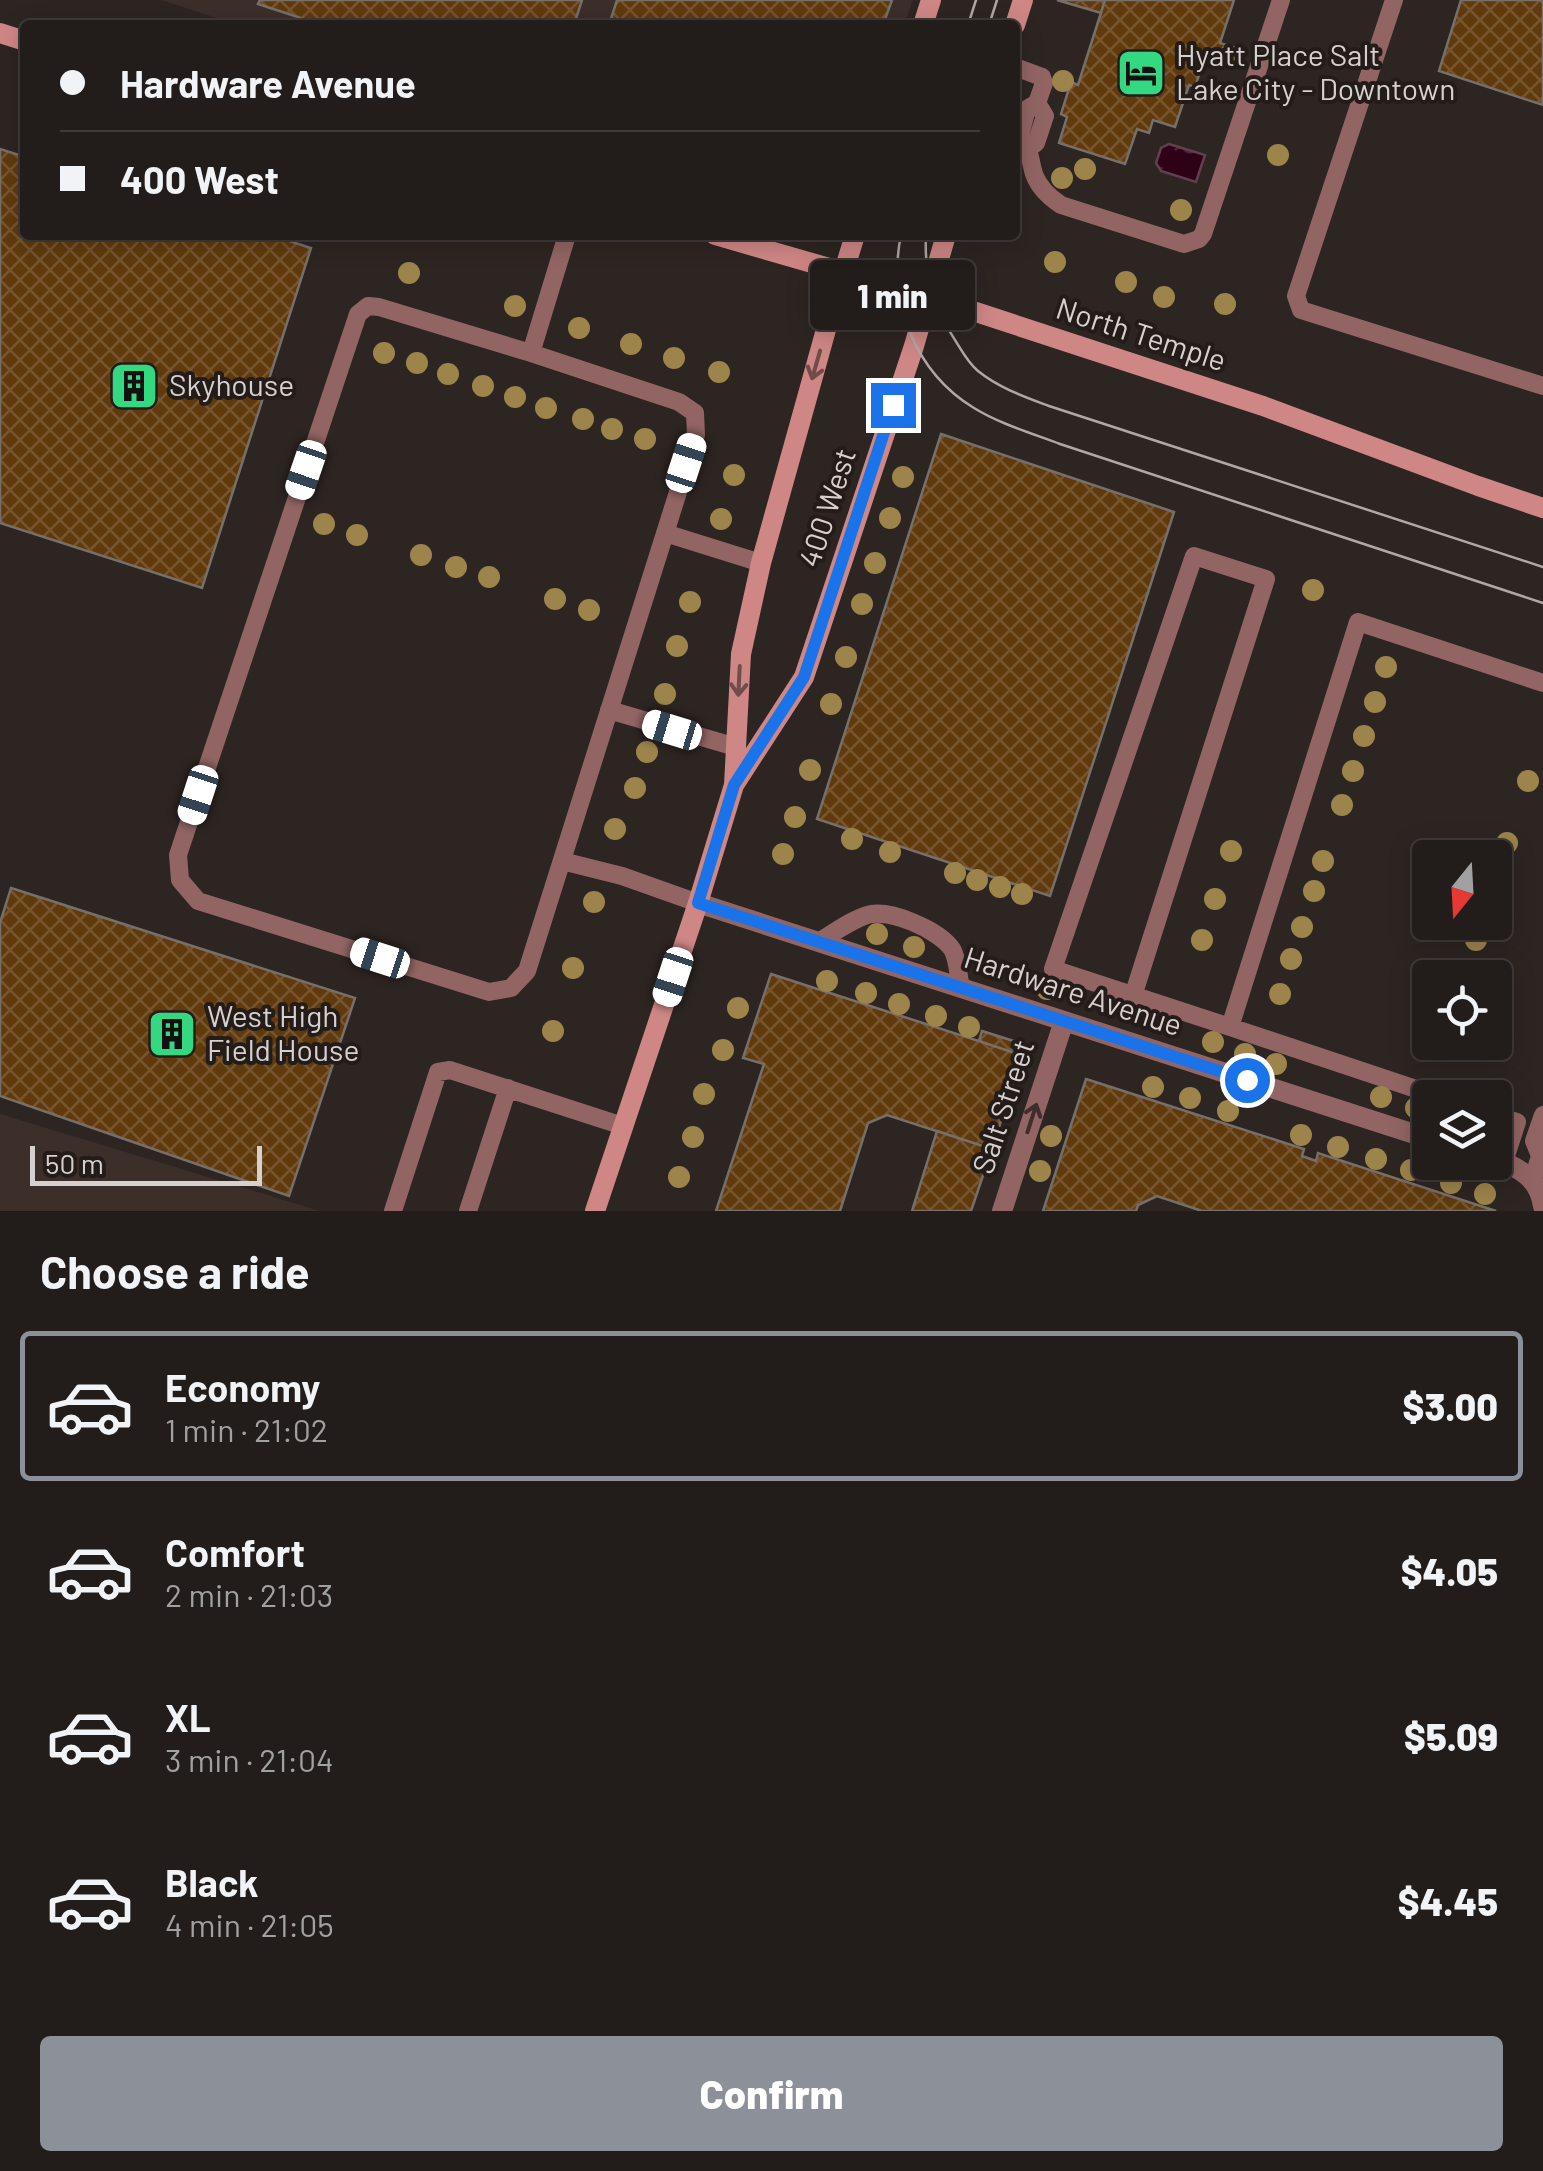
<!DOCTYPE html>
<meta charset="utf-8">
<style>
:root{--surface:#221c1a;--page:#2e2927;--text:#f1f3f6;--muted:#a2a1a2;--line:#3f3a39;--accent:#8c9099}
body{margin:0;font-family:Barlow,sans-serif;background:var(--page);color:var(--text);height:100vh;display:flex;flex-direction:column;font-size:38px;white-space:nowrap}
*{box-sizing:border-box;margin:0}
p{font-size:32px;color:var(--muted)}
.icon{flex:none;width:55px;height:55px;fill:none;stroke:currentColor;stroke-width:2;stroke-linecap:round;stroke-linejoin:round}
.map{position:relative;height:1211px;overflow:hidden}
.side{display:flex;flex-direction:column;background:var(--surface);flex:1}
.side>*{flex:none}
.banner{position:absolute;left:20px;top:20px;width:1000px;height:220px;border-radius:10px;box-shadow:0 5px 25px #0003,0 0 0 2px var(--line);display:grid;align-content:center;height:220px;padding:0 40px;background:var(--surface)}
.needle{width:65px;rotate:198deg}
.controls{position:absolute;left:1412px;top:840px;display:grid;gap:20px}
.controls a{display:grid;place-items:center;width:100px;height:100px;border-radius:10px;background:var(--surface);box-shadow:0 5px 25px #0003,0 0 0 2px var(--line);font-size:50px}
.scale{position:absolute;left:30px;bottom:25px;width:232px;box-sizing:border-box;padding-left:10px;border:5px solid #d6d1cf;border-top:0;font-size:28px;line-height:35px;white-space:nowrap;color:#d6d1cf;-webkit-text-stroke:8px #231c19;paint-order:stroke}
.end{position:absolute;width:45px;height:45px;margin:-22px;border:12px solid #1a73e8;background:#fff;box-shadow:0 0 0 5px #fff}
.from{border-radius:50%}
.bubble{position:absolute;height:70px;border-radius:10px;background:var(--surface);box-shadow:0 5px 25px #0003,0 0 0 2px var(--line);font-size:32px;font-weight:800;line-height:70px;text-align:center}
.car{position:absolute;width:30px;height:60px;margin:-30px -15px;border-radius:12px;box-shadow:0 0 8px 2px #0007;background:linear-gradient(#fff 24%,#345 0 40%,#fff 0 76%,#345 0 86%,#fff 0)}
.banner b{display:flex;align-items:center;gap:35px;height:95px;font-size:38px}
.banner b+b{border-top:2px solid var(--line)}
.banner i{width:25px;height:25px;background:var(--text)}
ul{padding:0;list-style:none}
li{display:flex;align-items:center;gap:30px;height:150px;margin:0 20px 15px;padding:0 20px;border:5px solid transparent;border-radius:10px}
li div{flex:1}
li b{display:block;font-size:38px}
li em{font-style:normal;font-weight:800}
li.selected{border-color:var(--accent)}
li>.icon{width:90px;height:90px;stroke-width:1.5}
h2{padding:0 40px;font-size:45px;line-height:120px}
.action{display:flex;gap:20px;margin-top:auto;padding:20px 40px}
.action a{flex:1;height:115px;border-radius:10px;background:var(--accent);color:#fff;font-size:40px;font-weight:800;line-height:115px;text-align:center}
.map>svg:first-child{display:block}
</style>
<div class="map">
<svg width="1543" height="1211" viewBox="0 0 1543 1211">
<defs>
<pattern id="water-ripples" width="26" height="14" patternUnits="userSpaceOnUse" patternTransform="scale(2.5)"><rect width="26" height="14" fill="#2f0116"/><path d="M2 4q2-2 4 0t4 0M15 11q2-2 4 0t4 0" fill="none" stroke="#4c2537"/></pattern>
<pattern id="building-cross-hatch" width="8" height="8" patternUnits="userSpaceOnUse" patternTransform="scale(2.5)"><rect width="8" height="8" fill="#603a0d"/><path d="M0 0l8 8M0 8l8-8" fill="none" stroke="#76552f"/></pattern>
</defs>
<rect width="100%" height="100%" fill="#2d2522"/>
<path fill="#3c2e29" d="M161,0H913L904,25H238Z
M0,1114L320,1211H0Z"/>
<path fill="url(#water-ripples)" stroke="#613f4e" stroke-width="2.5" d="M1169,144L1205,155L1196,182L1161,171L1156,163L1161,148Z"/>
<path fill="url(#building-cross-hatch)" stroke="#77706a" stroke-width="2.5" d="M260,0H582L574,25H322L258,4Z
M617,0H892L883,25H609Z
M1057,0H1105L1101,13Z
M1105,0H1234L1220,43L1226,45L1219,65L1204,60L1195,87L1189,85L1175,127L1153,120L1149,133L1137,129L1125,164L1059,143L1067,117L1061,114L1071,82L1078,85Z
M1461,0H1543V105L1439,71Z
M0,149L25,157V235H271L311,248L202,588L0,523Z
M941,434L1174,512L1050,896L817,819Z
M11,888L355,998L289,1196L0,1096V923Z
M771,974L1022,1055L992,1149L887,1115L868,1123L840,1211H716L764,1064L743,1058Z
M982,1031L1020,1043L1017,1054L979,1041Z
M1086,1079L1304,1149L1302,1156L1316,1161L1318,1153L1496,1211H1202L1157,1196L1138,1205L1136,1211H1043Z
M937,1131L992,1149L971,1211H912Z"/>
<g fill="none" stroke-linecap="round" stroke-linejoin="round">
<path stroke="#926564" stroke-width="18" d="M1394,0L1296,296L1301,310L1543,386
M1015,67L1042,77L1044,83L1037,103
M1029,148L1036,143L1045,116L1037,103L1027,109L1019,138C1032,151 1029,158 1034,174C1039,188 1049,197 1061,205L1184,244L1199,239L1203,234L1281,0
M368,306L379,307L531,353L679,402L695,413L696,435L527,971L511,988L489,992L198,901L180,880L178,855L358,314Z
M531,353L567,235
M665,533L761,563
M609,710L736,747
M562,861L622,876L698,903
M819,942C834,932 850,921 867,915C889,908 939,930 952,949C958,959 958,976 961,987
M1133,996L1266,579L1194,556L1053,969L1230,1027
M1443,1098L1230,1027L1358,622L1543,683
M1495,1115L1517,1122L1504,1162
M1533,1179L1540,1156L1534,1141L1543,1115
M393,1211L438,1072L450,1070L623,1126
M468,1211L508,1088"/>
<path stroke="#926564" stroke-width="20" d="M698,903L1430,1139
M1495,1159C1521,1168 1539,1179 1543,1206
M1002,1211L1064,1021"/>
<path stroke="#cf8786" stroke-width="20" d="M923,25L931,0
M1015,25L1023,0
M0,33L25,41
M715,235L933,298L1263,406L1478,486L1543,508
M734,785L804,677L914,346L946,235
M595,1211L698,903L734,785L741,654L761,563L827,326L855,235"/>
<path stroke="#aea8a6" stroke-width="2.5" d="M968,25L976,0
M989,25L997,0
M901,235C887,302 916,373 974,408C1000,424 1031,433 1060,444L1543,603
M926,235C924,274 933,307 955,340C962,351 968,363 978,371C999,388 1025,397 1049,406L1543,567"/>
</g>
<g fill="#9d844b">
<circle cx="1229" cy="56" r="11"/>
<circle cx="1063" cy="81" r="11"/>
<circle cx="1278" cy="155" r="11"/>
<circle cx="1085" cy="169" r="11"/>
<circle cx="1062" cy="178" r="11"/>
<circle cx="1181" cy="210" r="11"/>
<circle cx="1055" cy="262" r="11"/>
<circle cx="409" cy="273" r="11"/>
<circle cx="1126" cy="282" r="11"/>
<circle cx="1164" cy="297" r="11"/>
<circle cx="1225" cy="304" r="11"/>
<circle cx="515" cy="306" r="11"/>
<circle cx="579" cy="328" r="11"/>
<circle cx="631" cy="344" r="11"/>
<circle cx="384" cy="353" r="11"/>
<circle cx="674" cy="358" r="11"/>
<circle cx="417" cy="363" r="11"/>
<circle cx="719" cy="372" r="11"/>
<circle cx="448" cy="374" r="11"/>
<circle cx="483" cy="386" r="11"/>
<circle cx="515" cy="397" r="11"/>
<circle cx="546" cy="408" r="11"/>
<circle cx="583" cy="419" r="11"/>
<circle cx="612" cy="429" r="11"/>
<circle cx="645" cy="439" r="11"/>
<circle cx="734" cy="475" r="11"/>
<circle cx="903" cy="477" r="11"/>
<circle cx="890" cy="518" r="11"/>
<circle cx="721" cy="519" r="11"/>
<circle cx="324" cy="524" r="11"/>
<circle cx="357" cy="535" r="11"/>
<circle cx="421" cy="555" r="11"/>
<circle cx="875" cy="563" r="11"/>
<circle cx="456" cy="567" r="11"/>
<circle cx="489" cy="577" r="11"/>
<circle cx="1313" cy="590" r="11"/>
<circle cx="555" cy="599" r="11"/>
<circle cx="690" cy="602" r="11"/>
<circle cx="862" cy="604" r="11"/>
<circle cx="589" cy="610" r="11"/>
<circle cx="677" cy="646" r="11"/>
<circle cx="846" cy="657" r="11"/>
<circle cx="1386" cy="667" r="11"/>
<circle cx="665" cy="694" r="11"/>
<circle cx="1375" cy="702" r="11"/>
<circle cx="831" cy="704" r="11"/>
<circle cx="1364" cy="736" r="11"/>
<circle cx="647" cy="752" r="11"/>
<circle cx="810" cy="770" r="11"/>
<circle cx="1353" cy="771" r="11"/>
<circle cx="1528" cy="781" r="11"/>
<circle cx="635" cy="788" r="11"/>
<circle cx="1342" cy="805" r="11"/>
<circle cx="795" cy="817" r="11"/>
<circle cx="615" cy="829" r="11"/>
<circle cx="852" cy="839" r="11"/>
<circle cx="1507" cy="843" r="11"/>
<circle cx="1231" cy="851" r="11"/>
<circle cx="890" cy="852" r="11"/>
<circle cx="783" cy="854" r="11"/>
<circle cx="1323" cy="861" r="11"/>
<circle cx="955" cy="873" r="11"/>
<circle cx="977" cy="880" r="11"/>
<circle cx="1000" cy="887" r="11"/>
<circle cx="1314" cy="891" r="11"/>
<circle cx="1022" cy="894" r="11"/>
<circle cx="1215" cy="899" r="11"/>
<circle cx="594" cy="902" r="11"/>
<circle cx="1302" cy="927" r="11"/>
<circle cx="877" cy="934" r="11"/>
<circle cx="1202" cy="940" r="11"/>
<circle cx="1476" cy="940" r="11"/>
<circle cx="914" cy="947" r="11"/>
<circle cx="1291" cy="959" r="11"/>
<circle cx="573" cy="968" r="11"/>
<circle cx="827" cy="981" r="11"/>
<circle cx="1047" cy="989" r="11"/>
<circle cx="866" cy="993" r="11"/>
<circle cx="1280" cy="994" r="11"/>
<circle cx="899" cy="1004" r="11"/>
<circle cx="738" cy="1008" r="11"/>
<circle cx="936" cy="1016" r="11"/>
<circle cx="969" cy="1027" r="11"/>
<circle cx="553" cy="1031" r="11"/>
<circle cx="1213" cy="1042" r="11"/>
<circle cx="723" cy="1050" r="11"/>
<circle cx="1245" cy="1054" r="11"/>
<circle cx="1276" cy="1064" r="11"/>
<circle cx="1153" cy="1087" r="11"/>
<circle cx="704" cy="1094" r="11"/>
<circle cx="1381" cy="1097" r="11"/>
<circle cx="1190" cy="1098" r="11"/>
<circle cx="1416" cy="1108" r="11"/>
<circle cx="1228" cy="1111" r="11"/>
<circle cx="1301" cy="1135" r="11"/>
<circle cx="1051" cy="1136" r="11"/>
<circle cx="693" cy="1137" r="11"/>
<circle cx="1338" cy="1147" r="11"/>
<circle cx="1376" cy="1159" r="11"/>
<circle cx="1411" cy="1170" r="11"/>
<circle cx="1040" cy="1171" r="11"/>
<circle cx="679" cy="1177" r="11"/>
<circle cx="1451" cy="1183" r="11"/>
<circle cx="1485" cy="1194" r="11"/>
</g>
<defs><path id="oneway-shaft" d="M-6 0H5M1.5-3L5.5 0L1.5 3" fill="none" stroke-width="1.6" stroke-linecap="round" stroke-linejoin="round" transform="scale(2.5)"/></defs>
<g stroke="#704c4a">
<use href="#oneway-shaft" transform="translate(816 365) rotate(106)"/>
<use href="#oneway-shaft" transform="translate(739 681) rotate(93)"/>
</g>
<use stroke="#3f2e2c" href="#oneway-shaft" transform="translate(1032 1118) rotate(-72)"/>
<g fill="none" stroke-linecap="round" stroke-linejoin="round">
<path stroke="#1a73e8" stroke-width="12" d="M893,405L804,677L734,785L698,903L1247,1080"/>
</g>
<defs>
<g id="hotel-square" transform="scale(2.5)"><rect x="-9" y="-9" width="18" height="18" rx="4" fill="#34d881" stroke="#231c19"/><path d="M-6-4.5h1.5V1H6V5H4.5V3h-9V5H-6ZM-4 0a1.8 1.8 0 1 1 3.6 0ZM.5 0V-2.5h3Q6-2.5 6 0Z" fill="#111"/></g>
<g id="building-square" transform="scale(2.5)"><rect x="-9" y="-9" width="18" height="18" rx="4" fill="#34d881" stroke="#231c19"/><path d="M-4-6H4V6H1V3H-1V6H-4ZM-2.5-4.3h1.7v1.8h-1.7ZM.8-4.3h1.7v1.8H.8ZM-2.5-1h1.7V.8h-1.7ZM.8-1h1.7V.8H.8Z" fill="#111"/></g>
</defs>
<g fill-rule="evenodd">
<use href="#hotel-square" x="1141" y="73"/>
<use href="#building-square" x="134" y="386"/>
<use href="#building-square" x="172" y="1034"/>
</g>
<g text-anchor="middle" stroke-width="8" stroke-linejoin="round" paint-order="stroke">
<g font-size="30" fill="#d6d1cf" stroke="#231c19" text-anchor="start">
<text x="1176" y="66">Hyatt Place Salt<tspan x="1176" dy="34">Lake City - Downtown</tspan></text>
<text x="169" y="396">Skyhouse</text>
<text x="207" y="1027">West High<tspan x="207" dy="34">Field House</tspan></text>
</g>
<g font-size="30" fill="#d6d1cf" stroke="#231c19">
<text transform="translate(1141 335) rotate(18)" y="10">North Temple</text>
<text transform="translate(828 508) rotate(-72)" y="10">400 West</text>
<text transform="translate(1073 992) rotate(18)" y="10">Hardware Avenue</text>
<text transform="translate(1004 1107) rotate(-72)" y="10">Salt Street</text>
</g>
</g>
</svg>
<div class="controls">
<a><svg class="needle" viewBox="-14 -14 28 28"><path d="M0-13l5 13h-10z" fill="#e53935"/><path d="M0 13l5-13h-10z" fill="#a2a1a2"/></svg></a>
<a><svg class="icon" aria-label="locate" viewBox="0 0 24 24"><circle cx="12" cy="12" r="6"/><path d="M12 2v4M12 18v4M2 12h4M18 12h4"/></svg></a>
<a><svg class="icon" aria-label="layers" viewBox="0 0 24 24"><path d="M12 4l9 5-9 5-9-5zM3 14l9 5 9-5"/></svg></a>
</div>
<div class="scale">50 m</div>
<i class="end from" style="left:1247px;top:1080px"></i>
<i class="end" style="left:893px;top:405px"></i>
<div class="bubble" style="left:810px;top:260px;width:165px">1 min</div>
<i class="car" style="left:686px;top:463px;rotate:18deg"></i>
<i class="car" style="left:306px;top:470px;rotate:199deg"></i>
<i class="car" style="left:672px;top:730px;rotate:287deg"></i>
<i class="car" style="left:198px;top:795px;rotate:198deg"></i>
<i class="car" style="left:380px;top:958px;rotate:288deg"></i>
<i class="car" style="left:673px;top:977px;rotate:198deg"></i>
<div class="banner">
<b><i class="from"></i>Hardware Avenue</b>
<b><i></i>400 West</b>
</div>
</div>
<section class="side">
<h2>Choose a ride</h2>
<ul>
<li class="selected"><svg class="icon" aria-label="car" viewBox="0 0 24 24"><path d="M5 17H2v-5l4-1 3-4h7l3 4 3 1v5h-3M9 17h6M6 11h13"/><circle cx="7" cy="17" r="2"/><circle cx="17" cy="17" r="2"/></svg><div><b>Economy</b><p>1 min · 21:02</p></div><em>$3.00</em></li>
<li><svg class="icon" aria-label="car" viewBox="0 0 24 24"><path d="M5 17H2v-5l4-1 3-4h7l3 4 3 1v5h-3M9 17h6M6 11h13"/><circle cx="7" cy="17" r="2"/><circle cx="17" cy="17" r="2"/></svg><div><b>Comfort</b><p>2 min · 21:03</p></div><em>$4.05</em></li>
<li><svg class="icon" aria-label="car" viewBox="0 0 24 24"><path d="M5 17H2v-5l4-1 3-4h7l3 4 3 1v5h-3M9 17h6M6 11h13"/><circle cx="7" cy="17" r="2"/><circle cx="17" cy="17" r="2"/></svg><div><b>XL</b><p>3 min · 21:04</p></div><em>$5.09</em></li>
<li><svg class="icon" aria-label="car" viewBox="0 0 24 24"><path d="M5 17H2v-5l4-1 3-4h7l3 4 3 1v5h-3M9 17h6M6 11h13"/><circle cx="7" cy="17" r="2"/><circle cx="17" cy="17" r="2"/></svg><div><b>Black</b><p>4 min · 21:05</p></div><em>$4.45</em></li>
</ul>
<div class="action"><a>Confirm</a></div>
</section>
